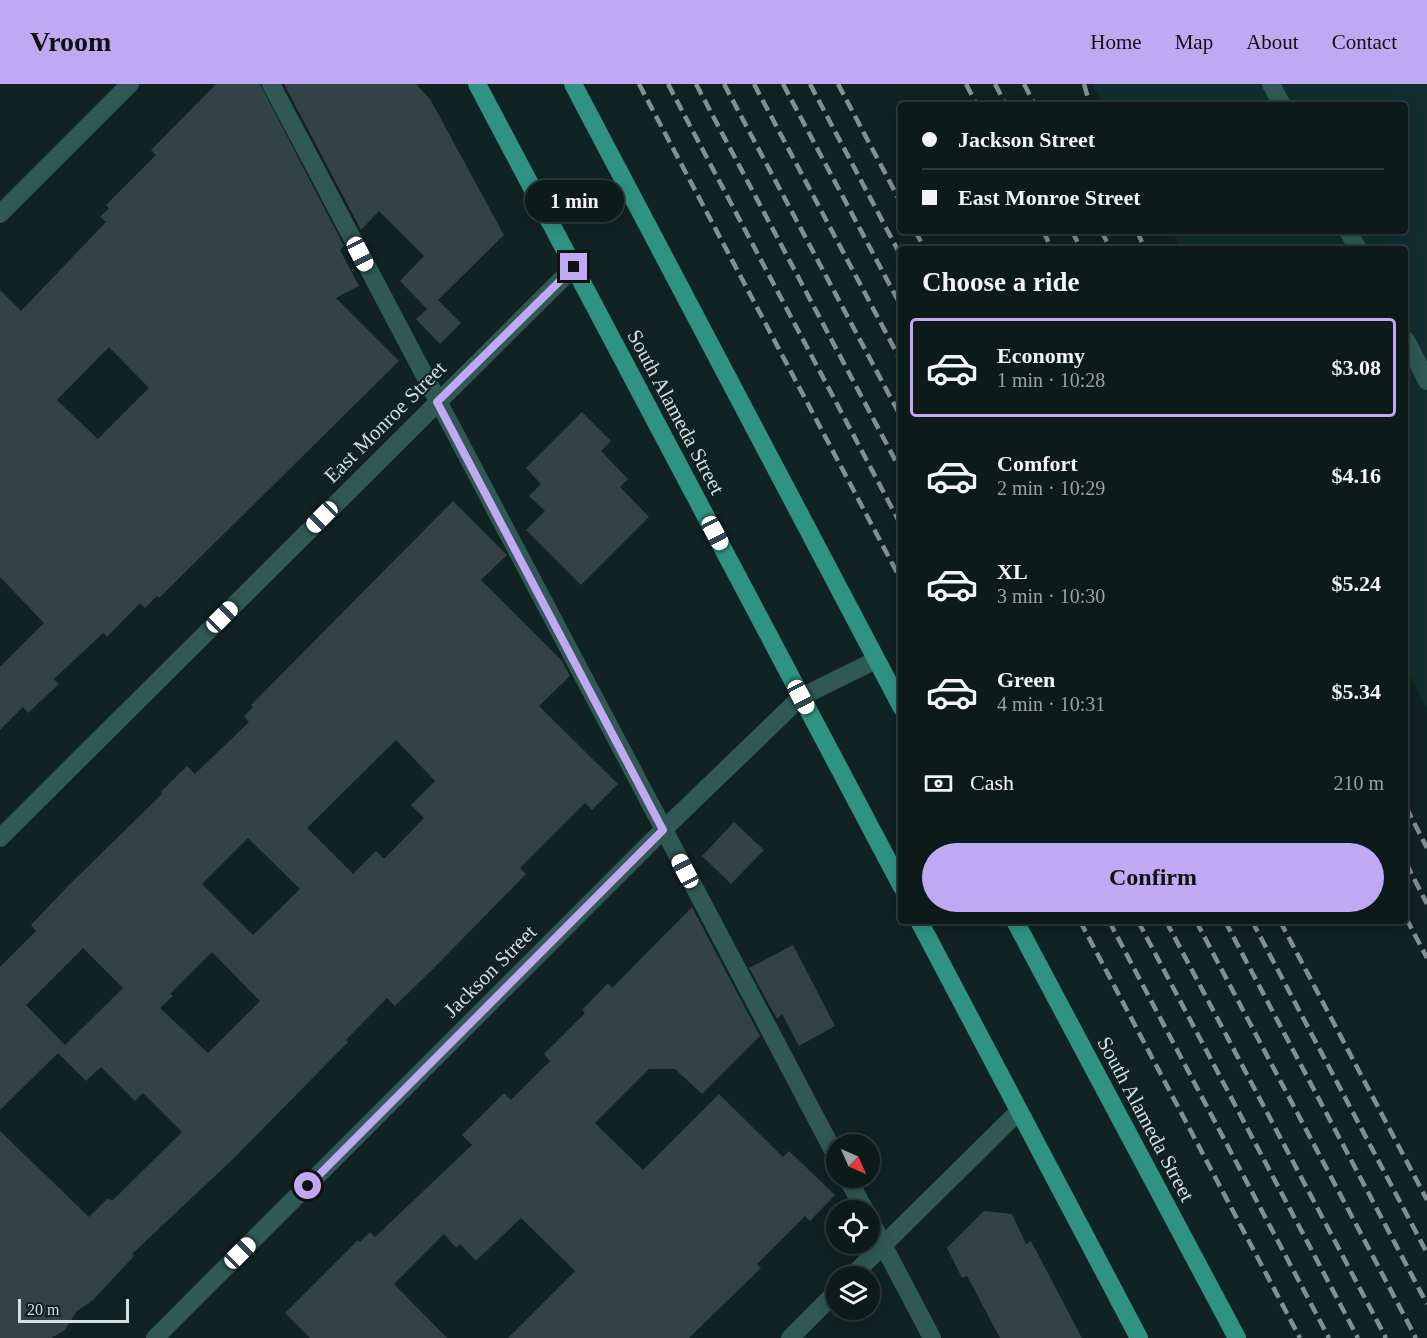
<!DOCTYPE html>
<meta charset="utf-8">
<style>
:root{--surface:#0d1a1a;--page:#162323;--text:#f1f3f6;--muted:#9aa1a2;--line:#2d3839;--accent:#c1a8f3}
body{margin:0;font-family:"Times New Roman",serif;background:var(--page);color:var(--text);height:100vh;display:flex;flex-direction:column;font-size:22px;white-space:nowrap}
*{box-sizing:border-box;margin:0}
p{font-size:20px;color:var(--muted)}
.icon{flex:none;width:33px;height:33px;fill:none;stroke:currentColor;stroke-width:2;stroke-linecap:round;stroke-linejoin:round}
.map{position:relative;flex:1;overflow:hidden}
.panel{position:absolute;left:898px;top:162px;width:510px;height:678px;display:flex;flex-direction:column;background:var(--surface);border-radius:6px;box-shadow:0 3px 15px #0003,0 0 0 2px var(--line)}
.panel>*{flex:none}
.guide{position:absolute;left:898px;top:18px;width:510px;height:132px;border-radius:6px;box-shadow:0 3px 15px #0003,0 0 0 2px var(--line);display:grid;align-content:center;height:132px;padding:0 24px;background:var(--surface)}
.needle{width:39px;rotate:135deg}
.tools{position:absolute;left:826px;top:1050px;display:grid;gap:12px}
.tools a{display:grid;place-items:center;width:54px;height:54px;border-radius:50%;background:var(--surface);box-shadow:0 3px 15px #0003,0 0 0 2px var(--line);font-size:30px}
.scale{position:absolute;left:18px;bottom:15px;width:111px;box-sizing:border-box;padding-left:6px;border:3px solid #d4dfe0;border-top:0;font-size:16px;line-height:21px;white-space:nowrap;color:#d4dfe0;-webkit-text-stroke:4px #112223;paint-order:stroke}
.end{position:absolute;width:27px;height:27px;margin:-14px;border:8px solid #c1a8f3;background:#111;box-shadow:0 0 0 3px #111}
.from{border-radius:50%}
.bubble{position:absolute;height:42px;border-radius:21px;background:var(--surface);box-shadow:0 3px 15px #0003,0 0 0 2px var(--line);font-size:20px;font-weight:600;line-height:42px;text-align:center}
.car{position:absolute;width:18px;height:36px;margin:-18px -9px;border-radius:8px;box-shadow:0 0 4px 2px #0007;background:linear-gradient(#fff 24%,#345 0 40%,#fff 0 76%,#345 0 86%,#fff 0)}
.guide b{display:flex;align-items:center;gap:21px;height:57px;font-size:22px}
.guide b+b{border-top:2px solid var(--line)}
.guide i{width:15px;height:15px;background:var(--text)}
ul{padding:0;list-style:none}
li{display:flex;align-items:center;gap:18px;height:99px;margin:0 12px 9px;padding:0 12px;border:3px solid transparent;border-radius:6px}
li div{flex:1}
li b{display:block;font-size:22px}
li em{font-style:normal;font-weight:600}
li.on{border-color:var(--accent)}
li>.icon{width:54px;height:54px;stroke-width:1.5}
h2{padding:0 24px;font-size:27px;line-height:72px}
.pay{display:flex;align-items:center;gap:15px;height:66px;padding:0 24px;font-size:22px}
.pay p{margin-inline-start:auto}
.action{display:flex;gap:12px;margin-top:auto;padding:12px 24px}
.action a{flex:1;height:69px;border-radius:36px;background:var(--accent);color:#111;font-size:24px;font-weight:600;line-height:69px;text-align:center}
header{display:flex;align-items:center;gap:36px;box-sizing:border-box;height:84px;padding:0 30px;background:var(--accent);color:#111}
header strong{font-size:28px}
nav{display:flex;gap:33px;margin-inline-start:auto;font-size:21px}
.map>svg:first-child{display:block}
</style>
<header>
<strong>Vroom</strong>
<nav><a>Home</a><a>Map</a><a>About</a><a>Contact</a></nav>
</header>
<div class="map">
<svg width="1427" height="1254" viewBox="0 0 1427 1254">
<rect width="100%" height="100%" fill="#112223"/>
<path fill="#122d2f" d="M1092,0H1427V624L1406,584V165H1181L1171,147H1406V21H1104Z"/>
<path fill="#324247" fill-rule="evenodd" d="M216,0H260L344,162L340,166L359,202L336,214L399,277L159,514L157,512L145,524L140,519L107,553L103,549L54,595L59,600L28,629L23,623L0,646V583L44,539L0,493V206L21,227L106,138L100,133L109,124L106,121L156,71L151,66ZM109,263L149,304L98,355L57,316Z
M284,0H416L430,15L504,151L438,216L461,239L440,260L416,235L427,225L400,197L424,172L379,127L361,146Z
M582,328L611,357L601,367L628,395L620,403L649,433L581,501L526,446L545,427L529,412L541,400L526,384Z
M453,417L507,471L481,496L562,577L570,592L539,622L618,700L592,726L585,719L520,784L526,790L435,883L395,922L387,914L346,956L348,958L233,1075L132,1170L134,1172L94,1215L76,1228L65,1246L51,1254H0V1047L89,1133L107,1115L113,1116L182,1048L143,1009L135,1017L101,983L86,997L58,969L0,1026V883L36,847L31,841L70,800L162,710L161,708L187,682L195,690L249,638L244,632L253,623L251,621ZM396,656L435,697L411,721L424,734L384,775L376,767L353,790L307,744ZM248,754L300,805L253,851L202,800ZM83,864L123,904L65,961L26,921ZM212,868L260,917L208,969L160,924L173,912L170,910Z
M734,738L764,766L731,800L702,772Z
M692,823L760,952L702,1010L675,985H649L595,1039L643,1086L719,1010L783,1073L789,1067L835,1111L810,1137L805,1132L757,1180L761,1184L689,1254H508L575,1187L521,1134L476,1177L460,1160L456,1164L444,1150L394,1200L447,1254H310L285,1229L358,1156L360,1158L370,1148L375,1153L472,1061L462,1051L504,1009L511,1016L550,977L544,970L585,929L582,926L608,899L612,904Z
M793,861L835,942L799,962L782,930L777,935L749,884Z
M984,1127L1012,1130L1026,1160L1031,1157L1082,1254H1000L967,1192L962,1194L947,1164Z"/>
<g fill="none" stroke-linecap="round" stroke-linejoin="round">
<path stroke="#2f5952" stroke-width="18" d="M271,0L837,1074
M1271,0L1282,21
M1348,147L1358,165
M1406,256L1427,297
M847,1094L865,1126
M870,1136L932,1254"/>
<path stroke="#2f5952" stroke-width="18" d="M0,130L130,0
M0,754L574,183
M852,1192L1019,1027
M155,1254L663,746L801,613L876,576
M790,1254L837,1207"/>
<path stroke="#2f9384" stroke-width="18" d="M477,0L902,803
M573,0L902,624
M919,837L1139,1254
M1015,837L1237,1254"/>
<path stroke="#829091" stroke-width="4.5" stroke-dasharray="12 6" stroke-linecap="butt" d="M639,0L902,498
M668,0L902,443
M696,0L902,389
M724,0L902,335
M754,0L902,279
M783,0L902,224
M810,0L902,174
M838,0L902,121
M966,0L977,21
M995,0L1006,21
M1024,0L1035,21
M1084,0L1090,21
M915,147L925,165
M1043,147L1052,165
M1072,147L1081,165
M1101,147L1111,165
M1137,147L1145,165
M1406,723L1427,764
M1406,779L1427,820
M1406,834L1427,874
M1080,837L1300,1254
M1109,837L1329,1254
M1138,837L1358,1254
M1166,837L1386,1254
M1196,837L1416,1254
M1225,837L1427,1220
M1252,837L1427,1169
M1280,837L1427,1116"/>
</g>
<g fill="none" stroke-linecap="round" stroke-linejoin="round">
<path stroke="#c1a8f3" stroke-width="8" d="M308,1102L663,746L437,318L574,183"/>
</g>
<g text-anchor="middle" stroke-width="4.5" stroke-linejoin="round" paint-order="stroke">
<g font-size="21" fill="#d4dfe0" stroke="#112223">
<text transform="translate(676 328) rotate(62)" y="7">South Alameda Street</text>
<text transform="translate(385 338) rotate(-45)" y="7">East Monroe Street</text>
<text transform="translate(490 887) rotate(-45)" y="7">Jackson Street</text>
<text transform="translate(1146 1035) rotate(62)" y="7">South Alameda Street</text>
</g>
</g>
</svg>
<div class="tools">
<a><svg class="needle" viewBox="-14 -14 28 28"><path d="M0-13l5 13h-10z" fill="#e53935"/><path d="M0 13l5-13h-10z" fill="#9aa1a2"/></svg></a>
<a><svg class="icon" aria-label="locate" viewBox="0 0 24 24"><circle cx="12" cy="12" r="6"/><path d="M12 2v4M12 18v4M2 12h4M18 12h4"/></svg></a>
<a><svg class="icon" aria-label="layers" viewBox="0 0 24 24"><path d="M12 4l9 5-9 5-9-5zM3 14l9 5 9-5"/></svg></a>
</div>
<div class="scale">20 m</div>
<i class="end from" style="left:308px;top:1102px"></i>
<i class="end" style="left:574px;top:183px"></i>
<div class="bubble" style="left:525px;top:96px;width:99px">1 min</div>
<i class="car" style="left:360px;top:170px;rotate:153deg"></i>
<i class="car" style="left:322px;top:433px;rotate:225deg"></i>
<i class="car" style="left:715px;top:449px;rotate:152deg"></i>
<i class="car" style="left:222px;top:533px;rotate:45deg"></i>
<i class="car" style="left:801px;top:613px;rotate:152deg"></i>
<i class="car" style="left:685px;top:787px;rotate:332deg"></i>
<i class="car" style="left:240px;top:1169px;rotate:45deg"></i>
<div class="guide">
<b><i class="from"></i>Jackson Street</b>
<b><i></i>East Monroe Street</b>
</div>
<section class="panel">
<h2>Choose a ride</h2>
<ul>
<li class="on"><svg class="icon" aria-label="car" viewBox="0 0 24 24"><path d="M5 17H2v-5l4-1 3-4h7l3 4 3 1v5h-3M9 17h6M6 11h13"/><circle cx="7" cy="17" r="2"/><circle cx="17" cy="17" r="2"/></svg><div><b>Economy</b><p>1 min · 10:28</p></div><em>$3.08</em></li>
<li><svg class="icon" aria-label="car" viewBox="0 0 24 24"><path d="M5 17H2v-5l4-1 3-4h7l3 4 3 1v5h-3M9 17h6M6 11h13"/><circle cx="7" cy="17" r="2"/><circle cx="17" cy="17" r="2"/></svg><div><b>Comfort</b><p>2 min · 10:29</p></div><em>$4.16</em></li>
<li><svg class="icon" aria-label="car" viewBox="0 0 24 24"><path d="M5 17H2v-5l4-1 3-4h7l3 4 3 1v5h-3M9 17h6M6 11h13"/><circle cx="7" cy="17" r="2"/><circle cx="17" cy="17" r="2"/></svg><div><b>XL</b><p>3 min · 10:30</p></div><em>$5.24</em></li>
<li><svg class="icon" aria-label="car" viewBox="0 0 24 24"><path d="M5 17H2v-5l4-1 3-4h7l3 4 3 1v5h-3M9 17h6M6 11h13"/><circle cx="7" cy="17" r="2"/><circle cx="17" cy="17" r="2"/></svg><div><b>Green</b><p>4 min · 10:31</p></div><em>$5.34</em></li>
</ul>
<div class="pay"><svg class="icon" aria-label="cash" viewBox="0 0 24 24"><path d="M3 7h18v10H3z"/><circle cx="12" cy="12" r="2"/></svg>Cash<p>210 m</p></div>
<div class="action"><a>Confirm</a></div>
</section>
</div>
